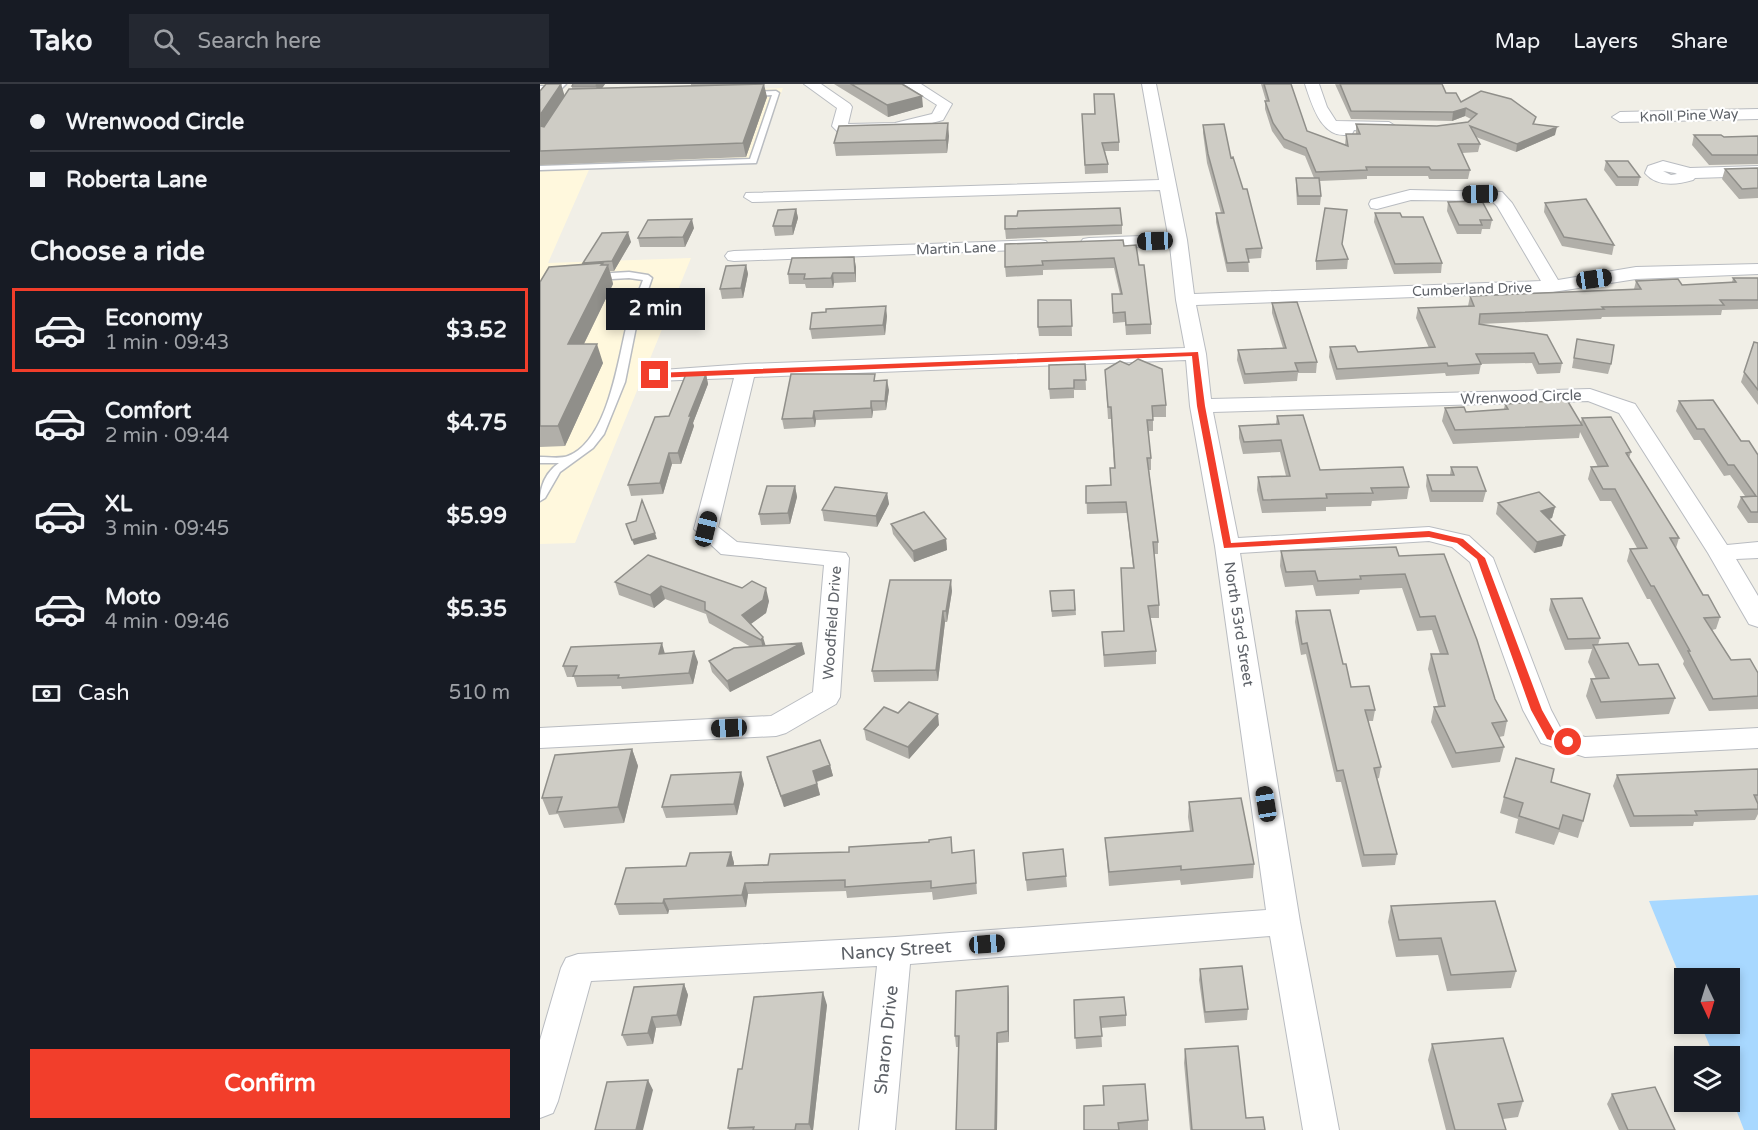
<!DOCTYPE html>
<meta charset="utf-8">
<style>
:root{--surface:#171b24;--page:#242831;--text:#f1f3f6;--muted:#9ea1a6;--line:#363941;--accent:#f23e2b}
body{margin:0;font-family:"Varela Round",sans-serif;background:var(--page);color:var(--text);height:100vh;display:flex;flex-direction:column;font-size:22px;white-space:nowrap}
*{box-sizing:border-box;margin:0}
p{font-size:20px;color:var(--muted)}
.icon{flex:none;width:33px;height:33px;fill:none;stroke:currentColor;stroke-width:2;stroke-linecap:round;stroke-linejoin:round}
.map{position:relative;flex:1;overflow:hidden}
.details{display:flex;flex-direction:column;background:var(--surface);width:540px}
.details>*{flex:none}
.banner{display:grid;align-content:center;height:132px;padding:0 30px;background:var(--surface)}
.needle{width:39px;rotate:176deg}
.buttons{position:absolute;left:1134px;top:884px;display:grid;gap:12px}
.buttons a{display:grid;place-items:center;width:66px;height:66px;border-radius:0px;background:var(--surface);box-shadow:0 3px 9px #0003;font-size:30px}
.end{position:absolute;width:27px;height:27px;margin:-14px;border:8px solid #f23e2b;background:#fff;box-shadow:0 0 0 3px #fff}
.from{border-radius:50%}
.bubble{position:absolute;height:42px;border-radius:0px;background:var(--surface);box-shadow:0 3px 9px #0003;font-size:20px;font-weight:700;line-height:42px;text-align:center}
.car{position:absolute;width:18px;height:36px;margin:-18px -9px;border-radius:8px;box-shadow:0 0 4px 2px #0007;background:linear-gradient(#222 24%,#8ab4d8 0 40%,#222 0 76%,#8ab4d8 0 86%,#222 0)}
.banner b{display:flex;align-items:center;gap:21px;height:57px;font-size:22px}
.banner b+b{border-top:2px solid var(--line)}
.banner i{width:15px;height:15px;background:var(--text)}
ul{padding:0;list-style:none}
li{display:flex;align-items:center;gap:18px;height:84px;margin:0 12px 9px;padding:0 18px;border:3px solid transparent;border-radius:0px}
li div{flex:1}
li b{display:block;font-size:22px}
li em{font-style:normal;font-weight:700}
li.active{border-color:var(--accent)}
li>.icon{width:54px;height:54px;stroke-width:1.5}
h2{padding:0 30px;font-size:27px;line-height:72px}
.pay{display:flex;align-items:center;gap:15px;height:66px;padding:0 30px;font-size:22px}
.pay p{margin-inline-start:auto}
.button{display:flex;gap:12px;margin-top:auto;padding:12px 30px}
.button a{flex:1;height:69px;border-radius:0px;background:var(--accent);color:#fff;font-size:24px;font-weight:700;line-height:69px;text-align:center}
header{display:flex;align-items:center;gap:36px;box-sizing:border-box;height:84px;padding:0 30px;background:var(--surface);border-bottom:2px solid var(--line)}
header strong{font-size:28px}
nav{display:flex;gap:33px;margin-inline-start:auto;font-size:21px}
.search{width:420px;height:54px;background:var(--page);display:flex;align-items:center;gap:15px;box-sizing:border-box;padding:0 21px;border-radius:0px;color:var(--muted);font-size:22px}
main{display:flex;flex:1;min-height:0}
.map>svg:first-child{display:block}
</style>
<header>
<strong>Tako</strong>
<div class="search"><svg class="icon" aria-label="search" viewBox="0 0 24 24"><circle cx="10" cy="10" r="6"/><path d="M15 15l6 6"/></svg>Search here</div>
<nav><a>Map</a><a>Layers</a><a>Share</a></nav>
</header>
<main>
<section class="details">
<div class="banner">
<b><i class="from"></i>Wrenwood Circle</b>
<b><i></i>Roberta Lane</b>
</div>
<h2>Choose a ride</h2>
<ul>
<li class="active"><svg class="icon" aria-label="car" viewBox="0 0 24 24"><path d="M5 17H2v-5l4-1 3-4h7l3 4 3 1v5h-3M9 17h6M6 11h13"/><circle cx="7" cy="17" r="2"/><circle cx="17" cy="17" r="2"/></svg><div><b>Economy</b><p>1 min · 09:43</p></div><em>$3.52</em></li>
<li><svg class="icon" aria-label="car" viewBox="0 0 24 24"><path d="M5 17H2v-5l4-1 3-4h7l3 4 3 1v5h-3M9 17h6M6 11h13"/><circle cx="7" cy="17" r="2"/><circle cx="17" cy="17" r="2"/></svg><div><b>Comfort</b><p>2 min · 09:44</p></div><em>$4.75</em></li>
<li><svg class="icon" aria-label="car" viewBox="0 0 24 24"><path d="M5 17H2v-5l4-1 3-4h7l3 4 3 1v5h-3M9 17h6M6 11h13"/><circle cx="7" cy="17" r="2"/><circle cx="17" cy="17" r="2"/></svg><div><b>XL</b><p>3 min · 09:45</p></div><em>$5.99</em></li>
<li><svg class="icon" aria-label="car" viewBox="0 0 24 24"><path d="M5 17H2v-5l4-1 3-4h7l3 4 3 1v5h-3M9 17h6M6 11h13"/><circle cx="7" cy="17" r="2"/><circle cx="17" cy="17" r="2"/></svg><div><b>Moto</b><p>4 min · 09:46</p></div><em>$5.35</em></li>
</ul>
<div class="pay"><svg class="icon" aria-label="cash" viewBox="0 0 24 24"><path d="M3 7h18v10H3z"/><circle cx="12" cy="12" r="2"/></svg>Cash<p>510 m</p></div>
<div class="button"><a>Confirm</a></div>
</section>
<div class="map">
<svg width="1218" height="1046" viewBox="0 0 1218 1046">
<rect width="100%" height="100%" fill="#f1efe7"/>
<path fill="#fff8dd" d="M0,0H25L19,11L243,4L217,76L51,81L48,88L8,179L151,174L35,459L0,460Z"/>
<path fill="#a8d8ff" d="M1218,811V1046H1204L1190,1010V972H1174L1160,939H1190V894H1144V902L1109,817Z"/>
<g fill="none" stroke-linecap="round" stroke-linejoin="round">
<g stroke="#b9bcc1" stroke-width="3">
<path id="lane" d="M20,0H26L20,6H0V2H18Z
M236,7L239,9L216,79L0,86V82L210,75L232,11L210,12L207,10L210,8Z
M89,188L108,191L112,194L97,238L85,298L64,350L53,364L20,388L5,414L0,417C0,402 6,388 19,379H0V373C8,373 21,375 28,372C68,357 78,276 87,240C91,225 98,210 103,196L89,194L55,196L51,193L55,190Z"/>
</g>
<g stroke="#b9bcc1" stroke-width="2">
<path id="street" d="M264,0H281L310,20L312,23L308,40L355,39L392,30L397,21L364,0H381L412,20L403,36L355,49L303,50L298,48L292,42L297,24Z
M602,0H616L647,156L654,210L1001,197L957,122L952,117L871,116L837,125L831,124L829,120L831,116L870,106L962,108L972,119L1018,196L1096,183L1218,180V190L1096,195L1013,208L656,221L666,270L671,315L1050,305L1095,320L1187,461L1218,458V474L1196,475L1218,512V543L1209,540L1168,469L1079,329L1048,317L673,328L698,454L889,443L929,452L953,474L1011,626L1021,645L1045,653L1218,644V664L1045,673L1001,659L983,626L930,478L912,463L889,457L700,469L760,838L799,1046H763L730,852L370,880L355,1046H319L337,882L51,897L18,1017L13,1029L0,1034V956L21,884L26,874L38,870L355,853L726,826L675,462L650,322L646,276L214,293L178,443L197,458L306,469L309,474L300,613L296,620L246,649L236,652L0,664V644L231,632L273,608L284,481L181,470L154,445L194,294L115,297L108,295L105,291L108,287L206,280L645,264L636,216L630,162L549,164L543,163L540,159L543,155L549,154L628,151L620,106L212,118L204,113L206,109L619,96Z
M765,0H779L787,23L796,37L849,38L857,43L849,48L814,46L812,50C782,58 772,21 765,0Z
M1218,25V35L1080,38L1072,33L1080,28Z
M1123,77L1150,84L1218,82V92L1155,94L1153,96C1136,101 1117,103 1105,89L1108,82ZM1123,87L1135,89L1137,90L1131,91Z
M500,156L506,157L509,161L506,165L194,177L188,176L185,172L188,168L194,167Z"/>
</g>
<use href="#lane" fill="#fff" fill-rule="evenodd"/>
<use href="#street" fill="#fff" fill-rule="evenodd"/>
</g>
<path fill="#b1afa9" d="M6,0H21L24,12L32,5V2L33,0H65L62,4L151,2V0H221L227,13L206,73L0,81V7Z
M294,0H362L383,23L348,33Z
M721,0H751L767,47L805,61L806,50H816V40L897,42L928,38L931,35L925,32L912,37L811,35L795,0H902L906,9L921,18L996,33L994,40L1015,51L976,68L936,53L940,60L938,68L922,69L930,86L928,95H889L888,92H827V95L780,97L781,112L780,121H757L756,103V94H774L765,72L744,64L732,47L725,25V17H726Z
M542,30L579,58V67H565L568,80V89L545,90Z
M663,41L691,74L722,164L721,174L708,175L709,188H687L676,138V129H681L667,79L663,49Z
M1154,51L1184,53L1218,52V80L1169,81L1152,61Z
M409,52L407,69L296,72L294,59Z
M1066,77L1100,93L1098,102H1076L1064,86Z
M1218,84V114L1199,115L1182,95L1185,85Z
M908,118L952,136L950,145H942L941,150H917L907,127Z
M1005,119L1074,161L1072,171L1022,162L1004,128Z
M256,125L258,134L253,151L235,152L233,142Z
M807,126L802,161L808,175L807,185L776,186V177Z
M835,129L862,133L902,179L901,189L854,190L834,138Z
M477,132L582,141V150L466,155L465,145Z
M154,144L145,163H100L98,154Z
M91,158L74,187H70L73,200L44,260L63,279L25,362L0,363V198L44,180L43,179Z
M584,162L599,181L611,240V250L586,251L585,238L573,239L572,210H580L574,184L503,186V191L466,193L465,183Z
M206,181L208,190L203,214L182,215L180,205Z
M316,183V198L294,199L293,204H266L265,200H249L248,190Z
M1193,194H1218V225L1182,226L1181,231L1062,233L1061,235L939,240L1022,279L1020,289L997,290L992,279L941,280L939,290L906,292L905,289L796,296L789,273L790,263L818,268L889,264L876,234L878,224L928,222L930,212L1094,205L1096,197L1142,201L1192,198Z
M531,216L532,252H499L498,243Z
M732,219L777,278L776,289H758L757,297L704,300L697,276L698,266L743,264L732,229Z
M347,232L345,251L272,255L270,245Z
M1037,255L1071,280L1068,290L1032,284Z
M1214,258L1218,259V321L1201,298Z
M545,280L546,306H534V314L510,315L509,305Z
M565,286L626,321V333H613V347H608L611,374V386H609L618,458V470H614L619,521V534H610L616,567V580L564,583L562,548L584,547L581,484H593L587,429L547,430L546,402L571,401L574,384L571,335H568Z
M166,290L168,300L153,339L154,342L141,380H132L123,410L91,412L88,401L129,332Z
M336,297L349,306L346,326L333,327L332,334L276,336L275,343L244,345L242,335Z
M1139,317L1201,357L1218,371V439H1208L1197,423L1201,413L1205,412L1190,391L1184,392L1160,356H1154L1136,327Z
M965,320L1041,338L1042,334L1091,368L1089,374L1139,454L1136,464L1163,511L1180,533L1176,545L1172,546L1191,576L1218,589V625L1169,627L1143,580L1144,577L1110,515H1107L1087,477L1090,465L1097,464L1071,417H1060L1048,395L1051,383H1058L1040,348L1039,354L913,360L902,337L905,324L926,328L964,325Z
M737,332L780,386L869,403L867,415L832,417L831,422L786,423V427L722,429L717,406L718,393L746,392L740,368L703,370L699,354V342L736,340Z
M911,383L946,407L943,418H890L886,402L887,391H910Z
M255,402L257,413L250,440L221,441L219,430Z
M347,409L349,420L337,443L284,437L282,426Z
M958,419L1015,423L1012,434L1009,435L1022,462L994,469L956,430Z
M351,440L406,455L407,466L374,478L353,450Z
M741,467L859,472L955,615L967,637L964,652L959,653L964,663L960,678L912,684L891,638L894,623L898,622L888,585L891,570H900L892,546L877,547L862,504L820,506L819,510L776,512L773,501L745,503L740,482Z
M75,498L202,504L229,517L226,529L211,540L225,562L265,570L190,608L172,588L169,577L211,563L169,539L166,530L125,515L114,524L79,511Z
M534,506L536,531L512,533L510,507Z
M412,507L407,538H405L398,597L334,598L332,587Z
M1011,515L1060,554L1058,561L1099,581L1135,614L1129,630L1056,635L1046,612L1051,595H1056L1048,578L1052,565L1025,566L1009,526Z
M756,527L803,580L811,603L835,626L833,637H828L841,683L839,694L836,695L857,770L855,781L822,783L801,698H796L766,570L761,571L755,538Z
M125,569L158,578L153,600L82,605L81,602L37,603L34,593H27L23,582Z
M358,629L399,641L369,675L326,656L324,645Z
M92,665L98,682L84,739L24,744L18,730L9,731L2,714Z
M227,673L290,681L293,692L277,698L280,711L244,723L230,684Z
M1218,685V730L1215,736L1154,738L1153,742L1090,743L1073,702L1077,691Z
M1011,698L1043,737L1038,754L1019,748L1014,761L975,749L978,735L960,729L964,713Z
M204,700L197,731L126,734L122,723Z
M649,718L714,780L713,794L641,801L640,796L569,802L565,754L650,747L648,733Z
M434,766L437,810L393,816L392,808L307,814L306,807L208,810L206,823L129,826L128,830L79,831L75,820L146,782L191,768L194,779V782L413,769Z
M483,769L526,792L527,803L487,807Z
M851,822L976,887L971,904L907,907L898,871L856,873L848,838Z
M660,885L708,925L707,936L665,939L659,896Z
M144,900L148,911L141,942L116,944L113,960L87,962L82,951Z
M469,913V958L458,959L457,1046H416L419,963H416L415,952Z
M534,916L586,931V942L561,944L562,963L536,965Z
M287,921L273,1046H189L188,1044L202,985Z
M892,960L983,1017L978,1033L963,1035L966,1046H906L888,976Z
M645,965L706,1034L725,1046H650L644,979Z
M1072,1010L1135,1046H1079L1067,1020Z
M544,1022L608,1036V1046H544Z"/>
<path fill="#908f8a" d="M21,0L25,13L0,49V31Z
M57,0H65L58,10L56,2Z
M224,0L227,13L206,73L203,59Z
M382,12L383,23L348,33L347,21Z
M926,24L925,32L912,37L913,28Z
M408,39L409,52L407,69L406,56Z
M1017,43L1015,51L976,68L977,60Z
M256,125L258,134L253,151L252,142Z
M152,135L154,144L145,163L143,153Z
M88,148L91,158L74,187L72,177Z
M314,173L316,183V198L315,189Z
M63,179L65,187L68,181L73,200L34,280L28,260Z
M206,181L208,190L203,214L201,204Z
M293,189L294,199L293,204L291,194Z
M346,222L347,232L345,251L343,241Z
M57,260L63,279L25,362L18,342Z
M166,290L168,300L153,339L154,342L141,380L138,369L149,332Z
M347,296L349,306L346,326L345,317Z
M331,317L333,327L332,334L331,324Z
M274,327L276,336L275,343L273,334Z
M129,369L132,380L123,410L120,399Z
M255,402L257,413L250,440L248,429Z
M347,409L349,420L337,443L336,432Z
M1015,423L1012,434L998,438L1001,427Z
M115,449L117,455L94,461L92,456Z
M1025,451L1022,462L994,469L997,458Z
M406,455L407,466L374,478L373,467Z
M411,496L412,507L407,538L406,527Z
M121,502L125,515L114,524L110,511Z
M226,504L229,517L226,529L205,544L202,531Z
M403,527L405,538L398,597L396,586Z
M223,553L227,566L224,570L221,556Z
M122,559L125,570H119Z
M262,559L265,570L190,608L187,597Z
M154,567L158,578L153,600L149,589Z
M398,630L399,641L369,675L368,663Z
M92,665L98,682L84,739L78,723Z
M290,681L293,692L275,698L273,687Z
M201,688L204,700L197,731L194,720Z
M277,700L280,711L244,723L241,712Z
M191,768L194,779L191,793L187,782Z
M205,799L208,810L206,823L202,811Z
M124,815L129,826L128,830L123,819Z
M144,900L148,911L141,942L137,931Z
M468,902L469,913V958L468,947Z
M283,908L287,921L273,1046H271L269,1040Z
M112,933L116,944L113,960L108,949Z
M457,949L458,959L457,1046H455Z
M108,996L113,1006L103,1046H96Z"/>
<path fill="#ceccc5" stroke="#908f8a" stroke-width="1.5" d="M6,0H21L0,31V7Z
M33,0H57L56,2H32Z
M224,0L203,59L0,67V42L4,43L29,5Z
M311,0H362L382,12L347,21Z
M724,0H751L767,47L808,62L806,50H820L816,40L897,42L928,38L937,30L926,24L913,28L811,27L800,0H902L906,9H916L921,18L941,7L971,15L996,33L993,40L1017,43L977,60L930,42L940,60H918L930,86H891L889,83H826L827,86L776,88L766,64L744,55L733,39L725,17H729Z
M554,10H574L579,58L562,59L568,80L545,81L542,30H555Z
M408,39L406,56L294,59L299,42Z
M684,40L691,74L693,73L703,105H707L722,164L706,165L709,178L687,179L676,129H684L668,70L663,41Z
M1154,51H1181L1184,53L1218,52V71H1172Z
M1066,77H1088L1100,93H1078Z
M1218,84V104L1202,105L1185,85Z
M756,94H779L781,112H758Z
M1046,115L1074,161L1024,153L1005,119Z
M942,117L952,136H940L942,141H919L908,118Z
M580,124L582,141L465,145V132H477L478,127Z
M785,124L807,126L802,160L808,175L776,177Z
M256,125L252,142H233L238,126Z
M835,129H860L862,133H883L902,179L855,180Z
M152,135L143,153L98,154L108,136Z
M88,148L72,177L43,179L62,149Z
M583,156L584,162L596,161L599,181H604L611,240L586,241L585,228L573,229L572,210H582L574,174L502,177L503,181L465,183V160Z
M314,173L315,189H293L291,194L264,195L265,190H248L252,174Z
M63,179L61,181H68L28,260H57L18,342H0V198L9,183Z
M206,181L201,204L180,205L186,182Z
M1193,194H1218V216H1180L1184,221L1062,223L1064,225L940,230L939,240L1007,251L1022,279L999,280L994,269L936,270L941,280L908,282L907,279L797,285L790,263L815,262L818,268L895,263L878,224L934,222L930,212L1101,205L1096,197L1138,195L1142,201L1196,198Z
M498,216H531L532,242L498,243Z
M757,218L777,278L755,279L758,287L705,290L698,266L746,264L732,219Z
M346,222L343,241L270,245L272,229L286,228V225Z
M1037,255L1074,261L1071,280L1034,274Z
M1214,258L1218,259V306L1204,288Z
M598,275L622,285L626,321L612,322L613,336H607L611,374H607L618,458H613L619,521L608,522L616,567L564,571L562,548L584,547L581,484H594L586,418L546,419V402L571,401L570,384H575L571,323H568L565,286L580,277L589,281Z
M545,280L546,296H534V304L509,305V281Z
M146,290H166L149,332H151L138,369H129L120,399L88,401L115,333L129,332Z
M251,290H335L334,297L347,296L345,317H331V324L274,327L273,334L242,335Z
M1027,316L1042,341L915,346L905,324L924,323L926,328L968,325L965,320Z
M1173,316L1201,357H1209L1218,371V428H1211L1201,413L1216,412L1194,381H1188L1164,345H1157L1139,317Z
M763,331L780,386L863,383L869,403L831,404L833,409L786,410L787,414L723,416L718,393L750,392L741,356L704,358L699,342L739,340L737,332Z
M1071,333L1091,368L1086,369L1139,454H1130L1163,511H1168L1180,533L1164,534L1191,576L1210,575L1218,589V612L1173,615L1148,567H1150L1114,502H1111L1090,465L1107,464L1075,405H1063L1051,383L1068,382L1042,334Z
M911,383H937L946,407H892L887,391H914Z
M227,402H255L248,429L219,430Z
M295,403L347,409L336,432L282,426Z
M999,408L1015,423L1001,427L1025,451L997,458L958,419Z
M102,416L115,449L92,456L86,440L96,437Z
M384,428L406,455L373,467L351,440Z
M856,463L859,472L904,470L937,556L955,615L967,637L952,639L964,663L916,669L894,623L905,622L891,570H908L895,532L880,533L865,490L820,492L821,495L778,497L775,487L746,488L741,467Z
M108,471L202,504L212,497L226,504L223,516L202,531L223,553L221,556L165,526V518L121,502L110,511L75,498Z
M350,496H411L406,527H403L396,586L332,587Z
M534,506L535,526L512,527L510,507Z
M1042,514L1060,554L1028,555L1011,515Z
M790,526L803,580H806L811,603L829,602L835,626H825L841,683L834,684L857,770L824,771L803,686L797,687L767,559L762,560L756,527Z
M122,559L119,570L154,567L149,589L78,594L79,591L33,592L37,582H23L31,563Z
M262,559L187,597L169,577L194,564Z
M1088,559L1099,581L1118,580L1135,614L1061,618L1051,595L1069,594L1053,561Z
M369,618L398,630L368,663L324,645L344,623L358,629Z
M280,656L290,681L273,687L277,700L241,712L227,673Z
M92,665L78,723L17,728L22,713L2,714L15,671Z
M976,674L1014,685L1011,698L1050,710L1043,737L1023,731L1019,745L979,732L983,719L964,713Z
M1218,685V711H1214L1218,720V725L1155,727L1157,731L1094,732L1077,691Z
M201,688L194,720L122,723L131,691Z
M701,714L714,780L641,786V782L569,788L565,754L653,747L649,718Z
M411,753L412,769L434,766L436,799L391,804V797L305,803V796L205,799L202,811L124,815L123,819L75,820L86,784L146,782L150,769L191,768L187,782L228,781L230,770L309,768V763L389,758V756Z
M523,765L526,792L486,796L483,769Z
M955,817L976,887L911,891L901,854L859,856L851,822Z
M702,882L708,925L665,928L660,885Z
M144,900L137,931L112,933L108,949L82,951L94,903Z
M468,902V947L457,949L455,1046H416L419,952H415L416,907Z
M283,908L269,1040H256L255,1046H213L214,1043L188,1044L198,985H202L214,913Z
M584,913L586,931L560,933L562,952L535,954L534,916Z
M963,954L983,1017L958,1020L966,1046H915L892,960Z
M698,962L706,1034L723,1033L725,1046H652L645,965Z
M108,996L96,1046H55L67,998Z
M605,1000L608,1036L578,1039L579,1046H544V1022L564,1021L563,1002Z
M1115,1003L1135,1046H1088L1072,1010Z"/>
<path fill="#f23e2b" d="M658,268L665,322L691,459L889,447L923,455L945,474L1002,626L1015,649L1032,655V660L1028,662L1007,655L991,626L937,475L917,459L889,453L684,464L657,322L652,272L115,294L111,291L115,289Z"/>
<g text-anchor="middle" stroke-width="4.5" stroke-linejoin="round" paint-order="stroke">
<g font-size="14" fill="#5e6268" stroke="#fff">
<text transform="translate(1149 31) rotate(-2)" y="5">Knoll Pine Way</text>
<text transform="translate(416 164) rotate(-2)" y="5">Martin Lane</text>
<text transform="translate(932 205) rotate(-2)" y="5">Cumberland Drive</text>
</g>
<g font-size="15" fill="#5e6268" stroke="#fff">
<text transform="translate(981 313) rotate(-2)" y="5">Wrenwood Circle</text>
<text transform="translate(292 539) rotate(-86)" y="5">Woodfield Drive</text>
<text transform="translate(699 540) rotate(81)" y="5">North 53rd Street</text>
</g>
<g font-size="18" fill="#5e6268" stroke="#fff">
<text transform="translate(356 866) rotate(-4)" y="6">Nancy Street</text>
<text transform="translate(346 956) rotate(-84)" y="6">Sharon Drive</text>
</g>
</g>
</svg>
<div class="buttons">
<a><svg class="needle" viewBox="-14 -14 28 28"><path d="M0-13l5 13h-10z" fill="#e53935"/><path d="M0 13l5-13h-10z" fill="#9ea1a6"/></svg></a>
<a><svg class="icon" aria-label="layers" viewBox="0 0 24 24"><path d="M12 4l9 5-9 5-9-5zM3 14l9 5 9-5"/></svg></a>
</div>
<i class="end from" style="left:1028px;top:658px"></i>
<i class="end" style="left:115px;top:291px"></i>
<div class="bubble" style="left:66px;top:204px;width:99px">2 min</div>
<i class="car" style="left:940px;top:110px;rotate:269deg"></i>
<i class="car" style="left:615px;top:157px;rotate:268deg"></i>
<i class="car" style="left:1054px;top:195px;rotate:82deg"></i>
<i class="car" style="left:166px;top:445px;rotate:14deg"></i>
<i class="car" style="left:189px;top:644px;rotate:267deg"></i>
<i class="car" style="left:726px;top:720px;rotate:351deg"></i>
<i class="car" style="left:447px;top:860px;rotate:86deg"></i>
</div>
</main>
